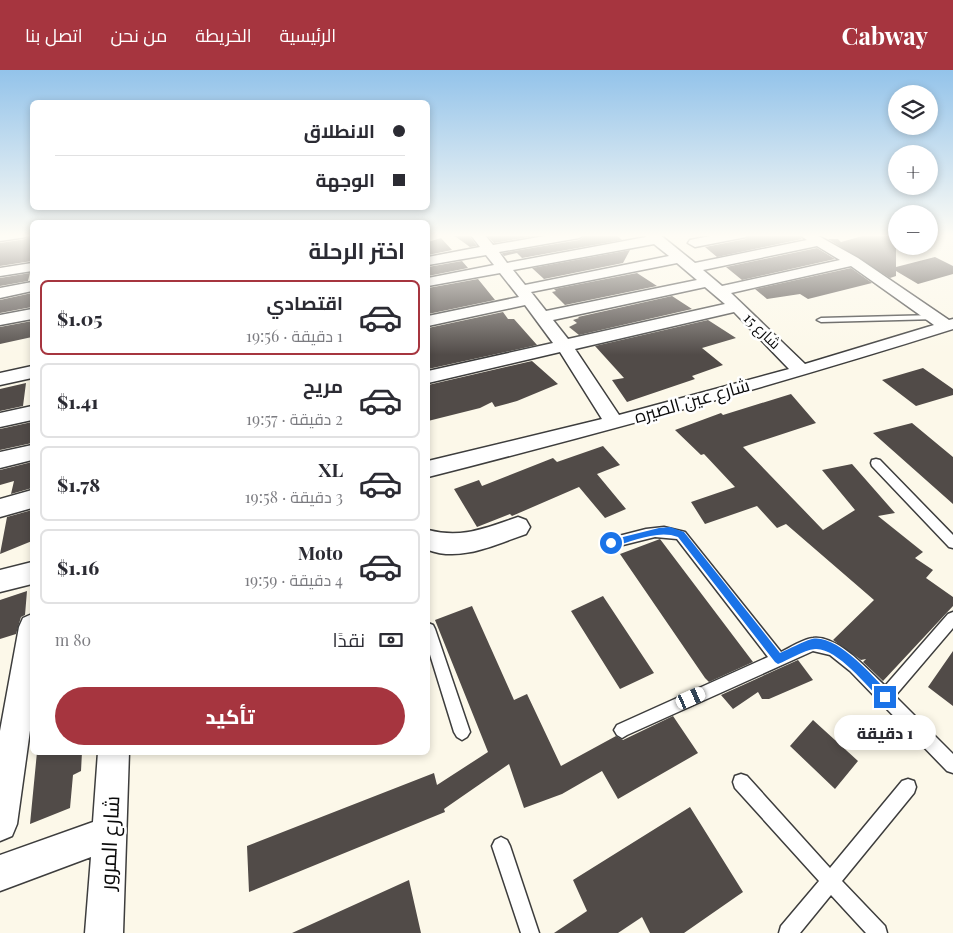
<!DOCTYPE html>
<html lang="ar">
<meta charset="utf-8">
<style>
:root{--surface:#fff;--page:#f7f7f7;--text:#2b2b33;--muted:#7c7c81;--line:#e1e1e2;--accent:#a6353f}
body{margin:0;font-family:"Playfair Display",Cairo,serif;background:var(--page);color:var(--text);direction:rtl;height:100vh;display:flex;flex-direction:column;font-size:19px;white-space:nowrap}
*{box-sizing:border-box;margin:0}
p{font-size:16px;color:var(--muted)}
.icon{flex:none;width:28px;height:28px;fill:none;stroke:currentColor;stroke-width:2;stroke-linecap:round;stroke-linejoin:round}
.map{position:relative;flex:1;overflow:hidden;direction:ltr}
.panel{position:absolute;left:30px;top:150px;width:400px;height:535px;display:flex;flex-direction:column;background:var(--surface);border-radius:8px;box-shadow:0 2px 8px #0003;direction:rtl}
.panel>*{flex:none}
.top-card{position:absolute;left:30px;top:30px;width:400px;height:110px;border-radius:8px;box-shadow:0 2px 8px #0003;direction:rtl;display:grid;align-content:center;height:110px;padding:0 25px;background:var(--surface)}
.tools{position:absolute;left:888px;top:15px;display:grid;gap:10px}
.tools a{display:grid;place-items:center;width:50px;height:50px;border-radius:50%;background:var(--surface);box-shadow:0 2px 8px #0003;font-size:25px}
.end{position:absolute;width:22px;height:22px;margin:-11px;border:6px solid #1a73e8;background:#fff;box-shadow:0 0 0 2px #fff}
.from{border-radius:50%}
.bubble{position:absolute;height:35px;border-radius:18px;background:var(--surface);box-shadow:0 2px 8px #0003;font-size:16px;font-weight:800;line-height:35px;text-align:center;direction:rtl}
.car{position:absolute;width:15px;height:30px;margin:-15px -8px;border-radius:6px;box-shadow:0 0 4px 1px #0007;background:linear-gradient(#fff 24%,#345 0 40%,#fff 0 76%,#345 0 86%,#fff 0)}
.top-card b{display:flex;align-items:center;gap:18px;height:48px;font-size:19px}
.top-card b+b{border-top:1px solid var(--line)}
.top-card i{width:12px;height:12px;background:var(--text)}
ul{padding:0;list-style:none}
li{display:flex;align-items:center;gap:15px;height:75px;margin:0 10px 8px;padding:0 15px;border:2px solid var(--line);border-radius:8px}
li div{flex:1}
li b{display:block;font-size:19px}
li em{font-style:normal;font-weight:800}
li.current{border-color:var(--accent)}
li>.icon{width:45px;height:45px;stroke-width:1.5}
h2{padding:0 25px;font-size:22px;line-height:60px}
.pay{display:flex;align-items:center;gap:12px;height:55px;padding:0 25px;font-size:19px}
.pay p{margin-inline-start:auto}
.action{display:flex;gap:10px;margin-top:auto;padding:10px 25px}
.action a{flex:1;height:58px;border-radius:30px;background:var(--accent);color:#fff;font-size:20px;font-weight:800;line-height:58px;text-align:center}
header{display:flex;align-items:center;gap:30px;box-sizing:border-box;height:70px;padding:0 25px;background:var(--accent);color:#fff}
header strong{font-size:24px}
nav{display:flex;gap:28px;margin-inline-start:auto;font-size:18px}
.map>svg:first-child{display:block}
</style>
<header>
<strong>Cabway</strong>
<nav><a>الرئيسية</a><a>الخريطة</a><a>من نحن</a><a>اتصل بنا</a></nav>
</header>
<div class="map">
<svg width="953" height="863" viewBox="0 0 953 863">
<rect width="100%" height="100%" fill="#fcf8e9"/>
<path fill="#514b48" d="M30,164H32V191L0,196V173L26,169Z
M452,164H468L477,176L470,177Z
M486,164H545L494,173Z
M588,164H615L622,170L522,188L517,183L504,186L502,183L579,170Z
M750,164H796L802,169L717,187L705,177L746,169Z
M870,164H896V197L935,187L953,196V204L918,214L896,201V206L890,208L828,169H838L841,172Z
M441,168L452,180L428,185V172Z
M817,178L835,189L742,210L726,197Z
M630,180L623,193L544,209L532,198Z
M462,191L468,198L428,206V197Z
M851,198L872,213L808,229L800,224L767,229L755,219Z
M30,203L28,211L0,216V208Z
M637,203L657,216L565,235L552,222L556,221L554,219Z
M478,209L495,230L428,244V218Z
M32,223V237L0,243V230Z
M672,226L692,239L579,265L569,257L577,253L573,250L579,248L578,247Z
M503,242L508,249H514L537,275L428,299V258Z
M708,250L736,268L702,278L723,295L692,306L695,309L627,332L612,310L624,308L595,276Z
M32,251V267L0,274V257Z
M532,291L558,314L517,331L495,337L492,332L480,338L428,351V315Z
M923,298L953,319V325L916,336L882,310Z
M26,313L23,336L0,341V319Z
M791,324L816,353L743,377L823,460L855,440L822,400L852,394L895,443L878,446L923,482L915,488L933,500L926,508L953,527V536L883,611L863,592L866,589L861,590L833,570L874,530L786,454L777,458L757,436L705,454L691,432L735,417L704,384L701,385L675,360L721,343L723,345Z
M32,352V373L0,380V359Z
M912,353L953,387V434L873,363Z
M603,376L620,395L597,404L626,439L605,448L579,417L512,446L510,444L477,457L454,419L479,410L482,416L553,388L557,392Z
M32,392V418L11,424L14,411L0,415V400Z
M32,440V471L0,484L7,447Z
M660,469L753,592L709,612L705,608L620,484Z
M27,521L25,545L21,547L16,564L0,569V530Z
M603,526L654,603L620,619L571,541Z
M472,536L514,630L527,624L561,696L616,666L623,670L673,646L698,683L618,729L602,701L562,724L524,738L509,694L444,739L445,742L249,822L247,776L434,703L437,715L488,682L435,550Z
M953,581V636L928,617Z
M798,590L813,610L769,629H762L758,622L733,639L721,625Z
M813,650L858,691L835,719L790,676Z
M37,682H82L81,701L73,705L70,738L30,754Z
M690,737L743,822L684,863H650L642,847L618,863H554L587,841L573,810Z
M409,810L421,863H292Z"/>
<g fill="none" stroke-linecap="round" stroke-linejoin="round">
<g stroke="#3d3d3d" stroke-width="3">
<path id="lane" d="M935,245L939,247L938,249L821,252L817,250L821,248Z
M876,389L880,390L953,465V478L949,477L872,396L871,393L872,390Z
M664,457L685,462L781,582C789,578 805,568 813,568C838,565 868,600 885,616L948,544L953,542V558L895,626L953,684V703L947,701L850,601L830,585L813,581L627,665L622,668L617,665L614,660L617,655L768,587L677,469L655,467L611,478L607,477L605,473L607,469L646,459Z
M428,553L433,555L435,559L470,662L467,667L462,670L457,667L454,662L428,578Z
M741,704L747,706L830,798L902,711L908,709L914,711L916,717L914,723L842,811L885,856L887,863H866L831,825L800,863H779L781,856L819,811L735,718L733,712L735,706Z
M501,767L507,770L510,776L539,863H521L492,776L495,770Z"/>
</g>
<g stroke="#3d3d3d" stroke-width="3">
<path id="street" d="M0,164H28L26,167L0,171Z
M470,164H484L493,175L556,164H586L579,168L499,182L507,193L646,167L644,164H659L695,193L807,170L798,164H815L858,188L949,250L953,249V259C779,314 605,362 428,407V391L602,349L560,282L428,313V301L553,273L525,235L428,256V246L519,227L500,203L428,216V208L494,195L486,185L428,195V187L480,177ZM654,174L669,186L525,215L513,200ZM817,176L840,190L722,216L703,200ZM677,193L697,210L546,241L531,222ZM851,196L934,255L805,294L731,223ZM705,217L725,234L568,269L553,250ZM734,242L789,299L619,345L575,279Z
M720,164H748L746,167L695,177L688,173L690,170Z
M32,193V201L0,206V198Z
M32,212V221L0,228V218Z
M32,239V249L0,255V245Z
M32,296V308L0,315V303Z
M32,336V350L0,357V343Z
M32,375V390L0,398V382Z
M32,420V438L0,447V429Z
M518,447L526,450L530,457L526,464C494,475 461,492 428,480V460C462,469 485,458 518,447Z
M32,492V514L0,522V500Z
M32,544V646L17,754L12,766L0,771V661L19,557L23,548Z
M98,682H129L123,863H85L91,787L0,821V785L93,752Z"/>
</g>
<use href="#lane" fill="#fff" fill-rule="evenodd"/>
<use href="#street" fill="#fff" fill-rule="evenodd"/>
</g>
<linearGradient id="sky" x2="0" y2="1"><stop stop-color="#93c3ea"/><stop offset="0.58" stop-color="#fefcf5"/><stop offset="1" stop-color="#fefcf5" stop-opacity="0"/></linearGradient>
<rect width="953" height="285" fill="url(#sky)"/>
<path fill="#1a73e8" d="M670,457L684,462L780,583C790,579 801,572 812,569C837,564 873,607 889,623V631H882C867,616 836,577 815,579C803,580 789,590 778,594L775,592L678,467C658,459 632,472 611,477L607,473L611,470L659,458Z"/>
<g text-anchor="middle" stroke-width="5" stroke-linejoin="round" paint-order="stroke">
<g font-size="15" fill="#0a0a0a" stroke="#fff">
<text transform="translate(762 261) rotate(44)" y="5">شارع 15</text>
</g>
<g font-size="18" fill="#0a0a0a" stroke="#fff">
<text transform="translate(692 331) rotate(-16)" y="6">شارع عين الصيره</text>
</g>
<g font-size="21" fill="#0a0a0a" stroke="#fff">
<text transform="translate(110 773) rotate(-87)" y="7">شارع المرور</text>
</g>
</g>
</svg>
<div class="tools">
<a><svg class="icon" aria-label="layers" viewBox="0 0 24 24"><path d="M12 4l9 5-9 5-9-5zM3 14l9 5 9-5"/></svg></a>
<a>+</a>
<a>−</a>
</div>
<i class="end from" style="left:611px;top:473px"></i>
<i class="end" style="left:885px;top:627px"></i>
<div class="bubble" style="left:834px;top:645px;width:102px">1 دقيقة</div>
<i class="car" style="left:691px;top:628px;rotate:66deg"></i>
<div class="top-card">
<b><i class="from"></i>الانطلاق</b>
<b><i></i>الوجهة</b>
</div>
<section class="panel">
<h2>اختر الرحلة</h2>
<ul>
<li class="current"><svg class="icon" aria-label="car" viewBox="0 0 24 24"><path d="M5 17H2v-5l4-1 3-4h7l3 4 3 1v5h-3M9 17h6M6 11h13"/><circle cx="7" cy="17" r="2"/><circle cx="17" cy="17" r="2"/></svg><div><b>اقتصادي</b><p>1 دقيقة · 19:56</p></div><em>$1.05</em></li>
<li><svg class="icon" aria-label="car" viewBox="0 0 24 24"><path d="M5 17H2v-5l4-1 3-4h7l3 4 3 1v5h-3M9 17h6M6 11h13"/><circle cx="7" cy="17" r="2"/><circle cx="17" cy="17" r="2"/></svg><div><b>مريح</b><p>2 دقيقة · 19:57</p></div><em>$1.41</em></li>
<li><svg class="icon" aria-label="car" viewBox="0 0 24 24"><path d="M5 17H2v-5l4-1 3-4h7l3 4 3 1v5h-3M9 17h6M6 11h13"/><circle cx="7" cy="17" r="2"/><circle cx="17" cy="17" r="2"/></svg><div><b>XL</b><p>3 دقيقة · 19:58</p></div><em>$1.78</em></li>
<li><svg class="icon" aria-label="car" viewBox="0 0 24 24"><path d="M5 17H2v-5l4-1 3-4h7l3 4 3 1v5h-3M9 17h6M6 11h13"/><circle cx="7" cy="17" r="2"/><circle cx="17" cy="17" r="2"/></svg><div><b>Moto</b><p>4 دقيقة · 19:59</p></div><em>$1.16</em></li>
</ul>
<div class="pay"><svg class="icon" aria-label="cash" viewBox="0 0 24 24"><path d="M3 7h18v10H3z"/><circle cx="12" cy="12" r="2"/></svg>نقدًا<p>80 m</p></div>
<div class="action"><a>تأكيد</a></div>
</section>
</div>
